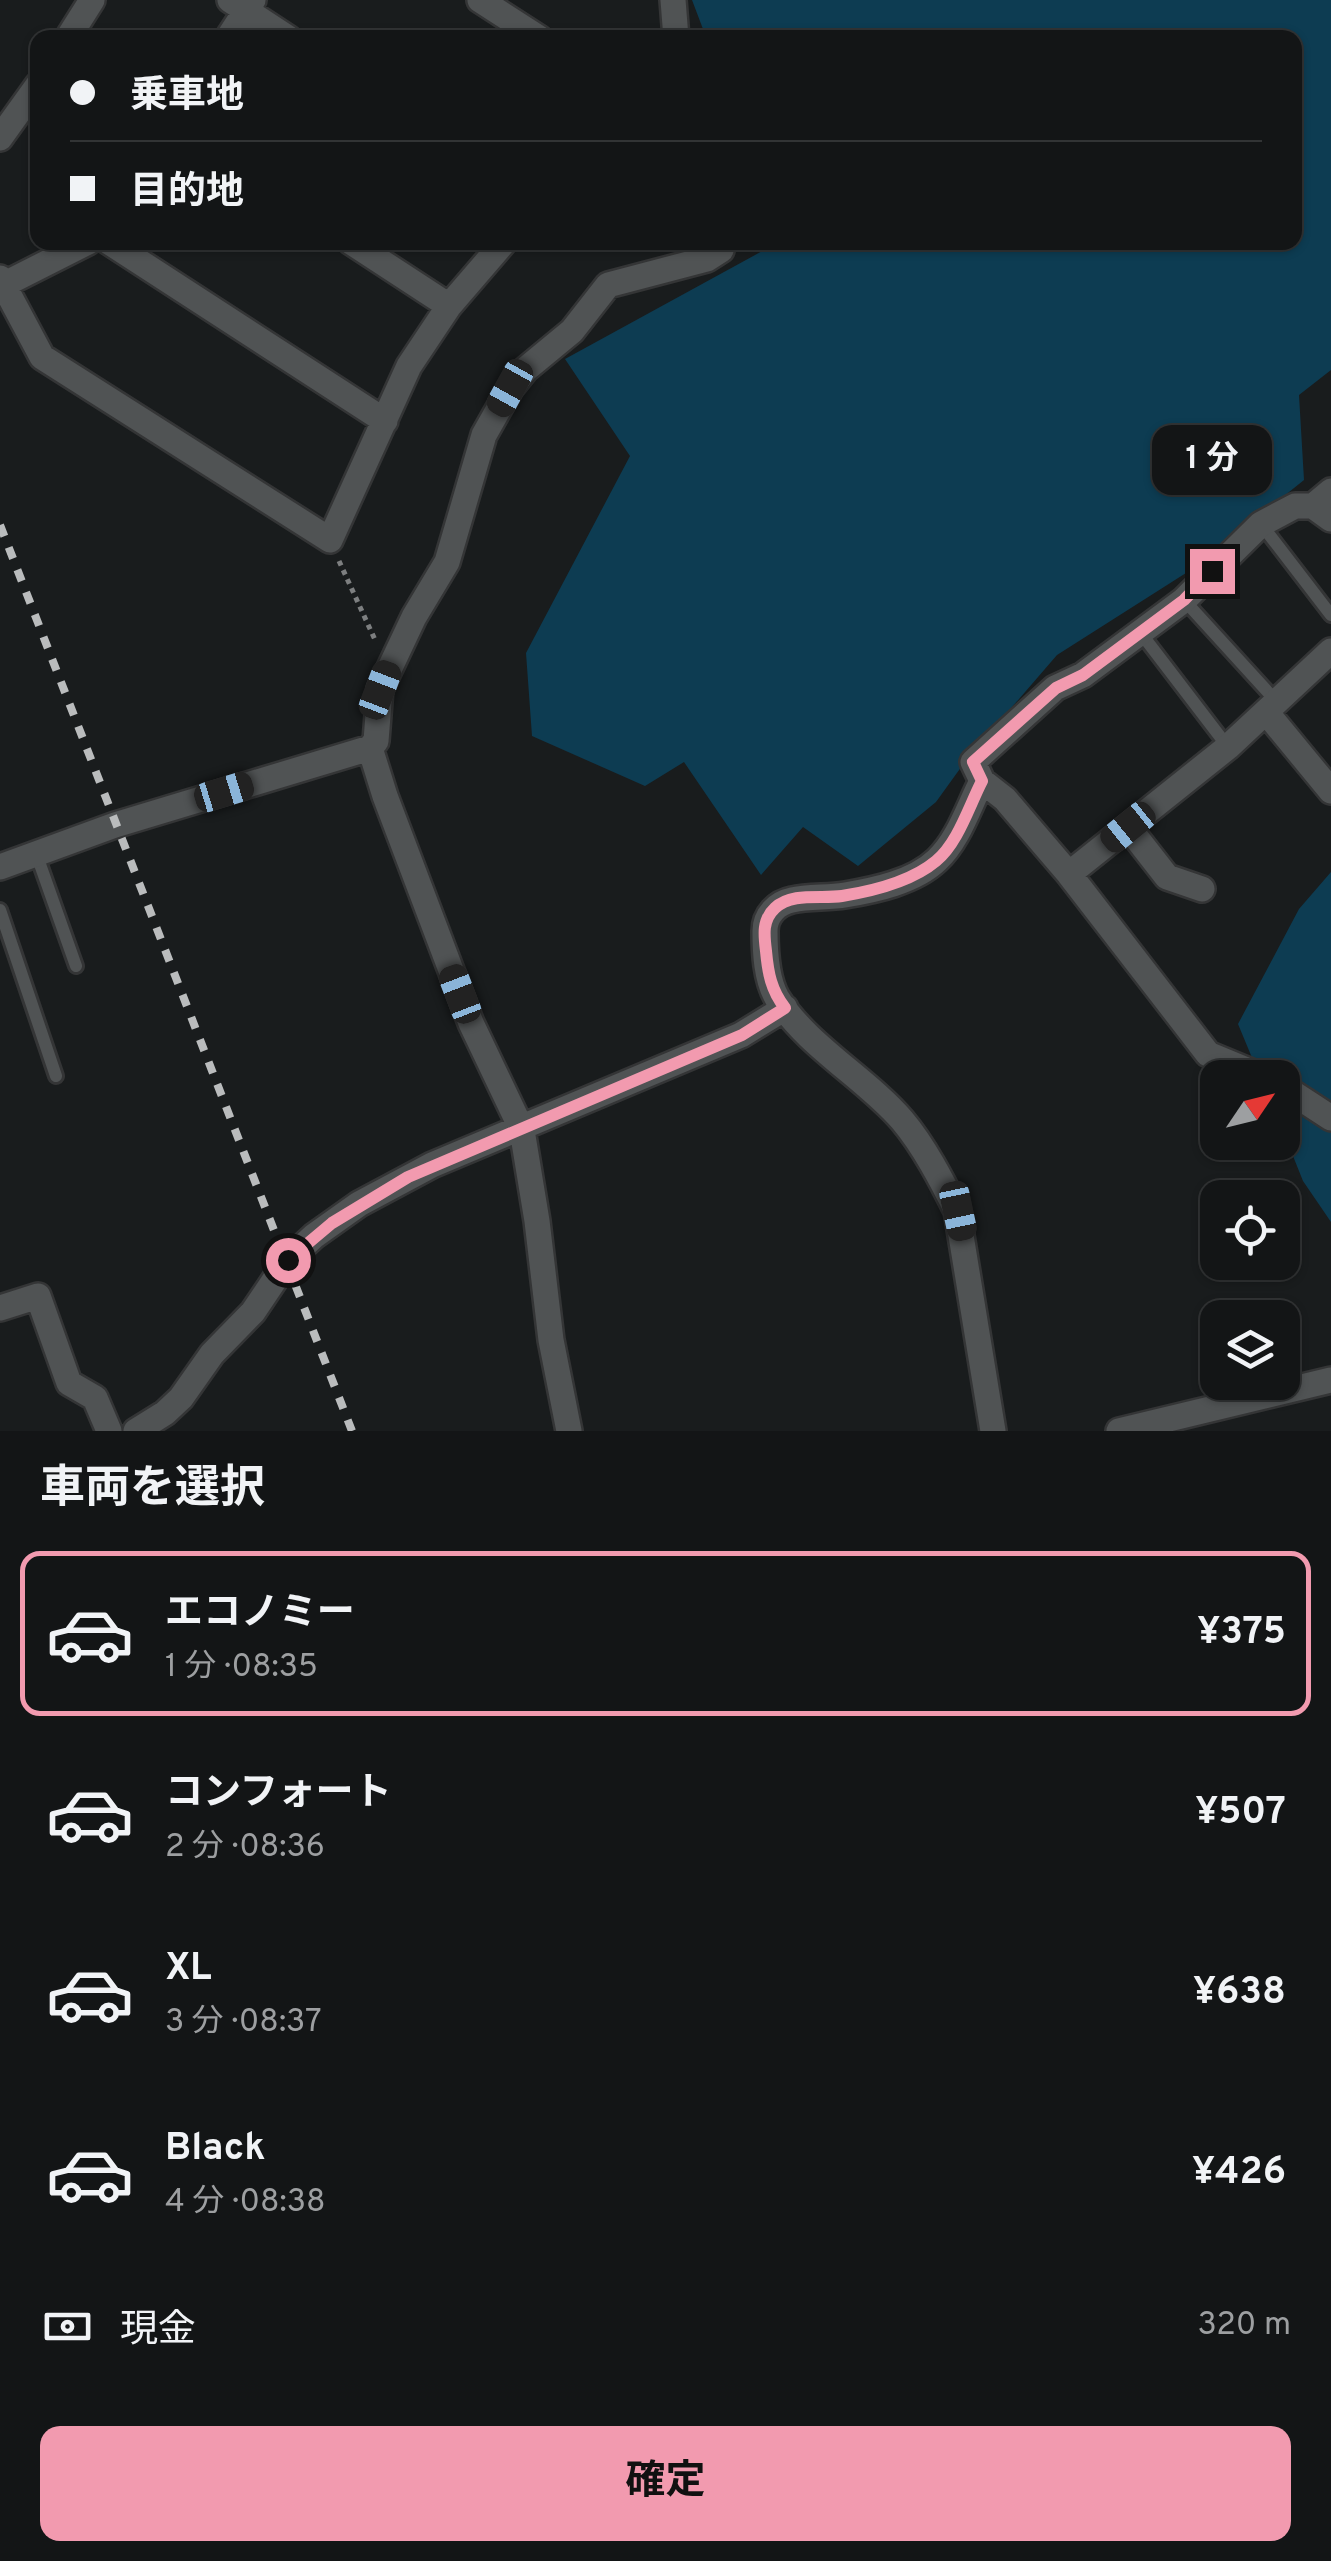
<!DOCTYPE html>
<html lang="ja">
<meta charset="utf-8">
<style>
:root{--surface:#131516;--page:#202223;--text:#f1f3f6;--muted:#9d9fa1;--line:#323435;--accent:#f29aaf}
body{margin:0;font-family:Overpass,"Noto Sans JP",sans-serif;background:var(--page);color:var(--text);height:100vh;display:flex;flex-direction:column;font-size:38px;white-space:nowrap}
*{box-sizing:border-box;margin:0}
p{font-size:32px;color:var(--muted)}
.icon{flex:none;width:55px;height:55px;fill:none;stroke:currentColor;stroke-width:2;stroke-linecap:round;stroke-linejoin:round}
.map{position:relative;height:1431px;overflow:hidden}
.drawer{display:flex;flex-direction:column;background:var(--surface);flex:1}
.drawer>*{flex:none}
.top-card{position:absolute;left:30px;top:30px;width:1272px;height:220px;border-radius:20px;box-shadow:0 2px 8px #0004,0 0 0 2px var(--line);display:grid;align-content:center;height:220px;padding:0 40px;background:var(--surface)}
.needle{width:65px;rotate:55deg}
.fabs{position:absolute;left:1200px;top:1060px;display:grid;gap:20px}
.fabs a{display:grid;place-items:center;width:100px;height:100px;border-radius:20px;background:var(--surface);box-shadow:0 2px 8px #0004,0 0 0 2px var(--line);font-size:50px}
.end{position:absolute;width:45px;height:45px;margin:-22px;border:12px solid #f29aaf;background:#111;box-shadow:0 0 0 5px #111}
.from{border-radius:50%}
.bubble{position:absolute;height:70px;border-radius:20px;background:var(--surface);box-shadow:0 2px 8px #0004,0 0 0 2px var(--line);font-size:32px;font-weight:700;line-height:70px;text-align:center}
.car{position:absolute;width:30px;height:60px;margin:-30px -15px;border-radius:12px;box-shadow:0 0 8px 2px #0007;background:linear-gradient(#222 24%,#8ab4d8 0 40%,#222 0 76%,#8ab4d8 0 86%,#222 0)}
.top-card b{display:flex;align-items:center;gap:35px;height:95px;font-size:38px}
.top-card b+b{border-top:2px solid var(--line)}
.top-card i{width:25px;height:25px;background:var(--text)}
ul{padding:0;list-style:none}
li{display:flex;align-items:center;gap:30px;height:165px;margin:0 20px 15px;padding:0 20px;border:5px solid transparent;border-radius:20px}
li div{flex:1}
li b{display:block;font-size:38px}
li em{font-style:normal;font-weight:700}
li.on{border-color:var(--accent)}
li>.icon{width:90px;height:90px;stroke-width:1.5}
h2{padding:0 40px;font-size:45px;line-height:120px}
.pay{display:flex;align-items:center;gap:25px;height:110px;padding:0 40px;font-size:38px}
.pay p{margin-inline-start:auto}
.cta{display:flex;gap:20px;margin-top:auto;padding:20px 40px}
.cta a{flex:1;height:115px;border-radius:20px;background:var(--accent);color:#111;font-size:40px;font-weight:700;line-height:115px;text-align:center}
.map>svg:first-child{display:block}
</style>
<div class="map">
<svg width="1331" height="1431" viewBox="0 0 1331 1431">
<rect width="100%" height="100%" fill="#191c1d"/>
<path fill="#0d3c52" d="M692,0H1331V370L1299,395L1304,480L1197,566L1057,655L967,759L936,802L858,866L803,827L761,875L684,762L645,786L532,736L526,653L630,456L565,359L777,243L1295,242V38L706,37Z
M1331,872V1222L1303,1181L1283,1131L1282,1078L1260,1077L1238,1024L1299,909Z"/>
<g fill="none" stroke-linecap="round" stroke-linejoin="round">
<g stroke="#343536" stroke-width="18">
<path id="lane" d="M1261,524L1331,615
M1184,600L1277,702
M1140,632L1228,747
M36,853L76,966
M0,910L56,1076"/>
</g>
<g stroke="#343536" stroke-width="30">
<path id="street" d="M230,0L288,38
M480,0L539,38
M673,0L676,38
M68,38L92,0
M228,38L253,0
M0,138L38,85
M109,242L385,421
M351,242L449,306
M0,278L42,357L330,540L409,366L449,306L504,242
M3,285L88,242
M1331,491L1313,506L1331,519
M1266,712L1331,791
M982,781L973,762L1055,688L1083,675L1184,600L1261,524L1295,506H1313
M1128,827L1167,877L1202,889
M0,867L115,825L370,748
M1069,874L1228,747L1331,651
M1282,1086L1331,1118
M0,1308L38,1296L69,1383L95,1398L109,1431
M136,1431L165,1413L181,1398L212,1354L253,1312L288,1260L314,1236L359,1204L432,1165L741,1035L785,1008
M569,1431L551,1340L537,1221L522,1130L471,1023L385,796L370,748L376,741L380,689L414,617L447,562L484,435L510,389L526,369L572,331L608,285L707,259L721,250L723,242
M993,1431L957,1211C942,1181 924,1146 902,1120C867,1079 806,1045 777,998C766,979 765,952 765,931C765,915 777,903 792,900C809,896 828,898 845,895C875,890 914,882 937,860C958,841 969,806 982,781L1005,799L1069,874L1208,1054L1266,1078
M1119,1431L1331,1380"/>
</g>
<path stroke="#7d7f80" stroke-width="5" stroke-dasharray="5 5" stroke-linecap="butt" d="M339,561L376,642"/>
<use href="#lane" stroke="#505354" stroke-width="12"/>
<use href="#street" stroke="#505354" stroke-width="25"/>
<path stroke="#babcbd" stroke-width="8" stroke-dasharray="12 12" stroke-linecap="butt" d="M0,525L352,1431"/>
</g>
<g fill="none" stroke-linecap="round" stroke-linejoin="round">
<path stroke="#f29aaf" stroke-width="12" d="M288,1260L332,1223L408,1177L742,1035L785,1008C771,990 768,973 766,951C764,935 762,920 775,908C792,892 821,899 842,896C873,891 911,882 936,861C958,843 969,806 982,781L973,762L1056,688L1083,675L1184,600L1212,571"/>
</g>
</svg>
<div class="fabs">
<a><svg class="needle" viewBox="-14 -14 28 28"><path d="M0-13l5 13h-10z" fill="#e53935"/><path d="M0 13l5-13h-10z" fill="#9d9fa1"/></svg></a>
<a><svg class="icon" aria-label="locate" viewBox="0 0 24 24"><circle cx="12" cy="12" r="6"/><path d="M12 2v4M12 18v4M2 12h4M18 12h4"/></svg></a>
<a><svg class="icon" aria-label="layers" viewBox="0 0 24 24"><path d="M12 4l9 5-9 5-9-5zM3 14l9 5 9-5"/></svg></a>
</div>
<i class="end from" style="left:288px;top:1260px"></i>
<i class="end" style="left:1212px;top:571px"></i>
<div class="bubble" style="left:1152px;top:425px;width:120px">1 分</div>
<i class="car" style="left:510px;top:388px;rotate:209deg"></i>
<i class="car" style="left:380px;top:690px;rotate:21deg"></i>
<i class="car" style="left:224px;top:792px;rotate:73deg"></i>
<i class="car" style="left:1128px;top:827px;rotate:231deg"></i>
<i class="car" style="left:460px;top:994px;rotate:339deg"></i>
<i class="car" style="left:958px;top:1211px;rotate:168deg"></i>
<div class="top-card">
<b><i class="from"></i>乗車地</b>
<b><i></i>目的地</b>
</div>
</div>
<section class="drawer">
<h2>車両を選択</h2>
<ul>
<li class="on"><svg class="icon" aria-label="car" viewBox="0 0 24 24"><path d="M5 17H2v-5l4-1 3-4h7l3 4 3 1v5h-3M9 17h6M6 11h13"/><circle cx="7" cy="17" r="2"/><circle cx="17" cy="17" r="2"/></svg><div><b>エコノミー</b><p>1 分 · 08:35</p></div><em>¥375</em></li>
<li><svg class="icon" aria-label="car" viewBox="0 0 24 24"><path d="M5 17H2v-5l4-1 3-4h7l3 4 3 1v5h-3M9 17h6M6 11h13"/><circle cx="7" cy="17" r="2"/><circle cx="17" cy="17" r="2"/></svg><div><b>コンフォート</b><p>2 分 · 08:36</p></div><em>¥507</em></li>
<li><svg class="icon" aria-label="car" viewBox="0 0 24 24"><path d="M5 17H2v-5l4-1 3-4h7l3 4 3 1v5h-3M9 17h6M6 11h13"/><circle cx="7" cy="17" r="2"/><circle cx="17" cy="17" r="2"/></svg><div><b>XL</b><p>3 分 · 08:37</p></div><em>¥638</em></li>
<li><svg class="icon" aria-label="car" viewBox="0 0 24 24"><path d="M5 17H2v-5l4-1 3-4h7l3 4 3 1v5h-3M9 17h6M6 11h13"/><circle cx="7" cy="17" r="2"/><circle cx="17" cy="17" r="2"/></svg><div><b>Black</b><p>4 分 · 08:38</p></div><em>¥426</em></li>
</ul>
<div class="pay"><svg class="icon" aria-label="cash" viewBox="0 0 24 24"><path d="M3 7h18v10H3z"/><circle cx="12" cy="12" r="2"/></svg>現金<p>320 m</p></div>
<div class="cta"><a>確定</a></div>
</section>
